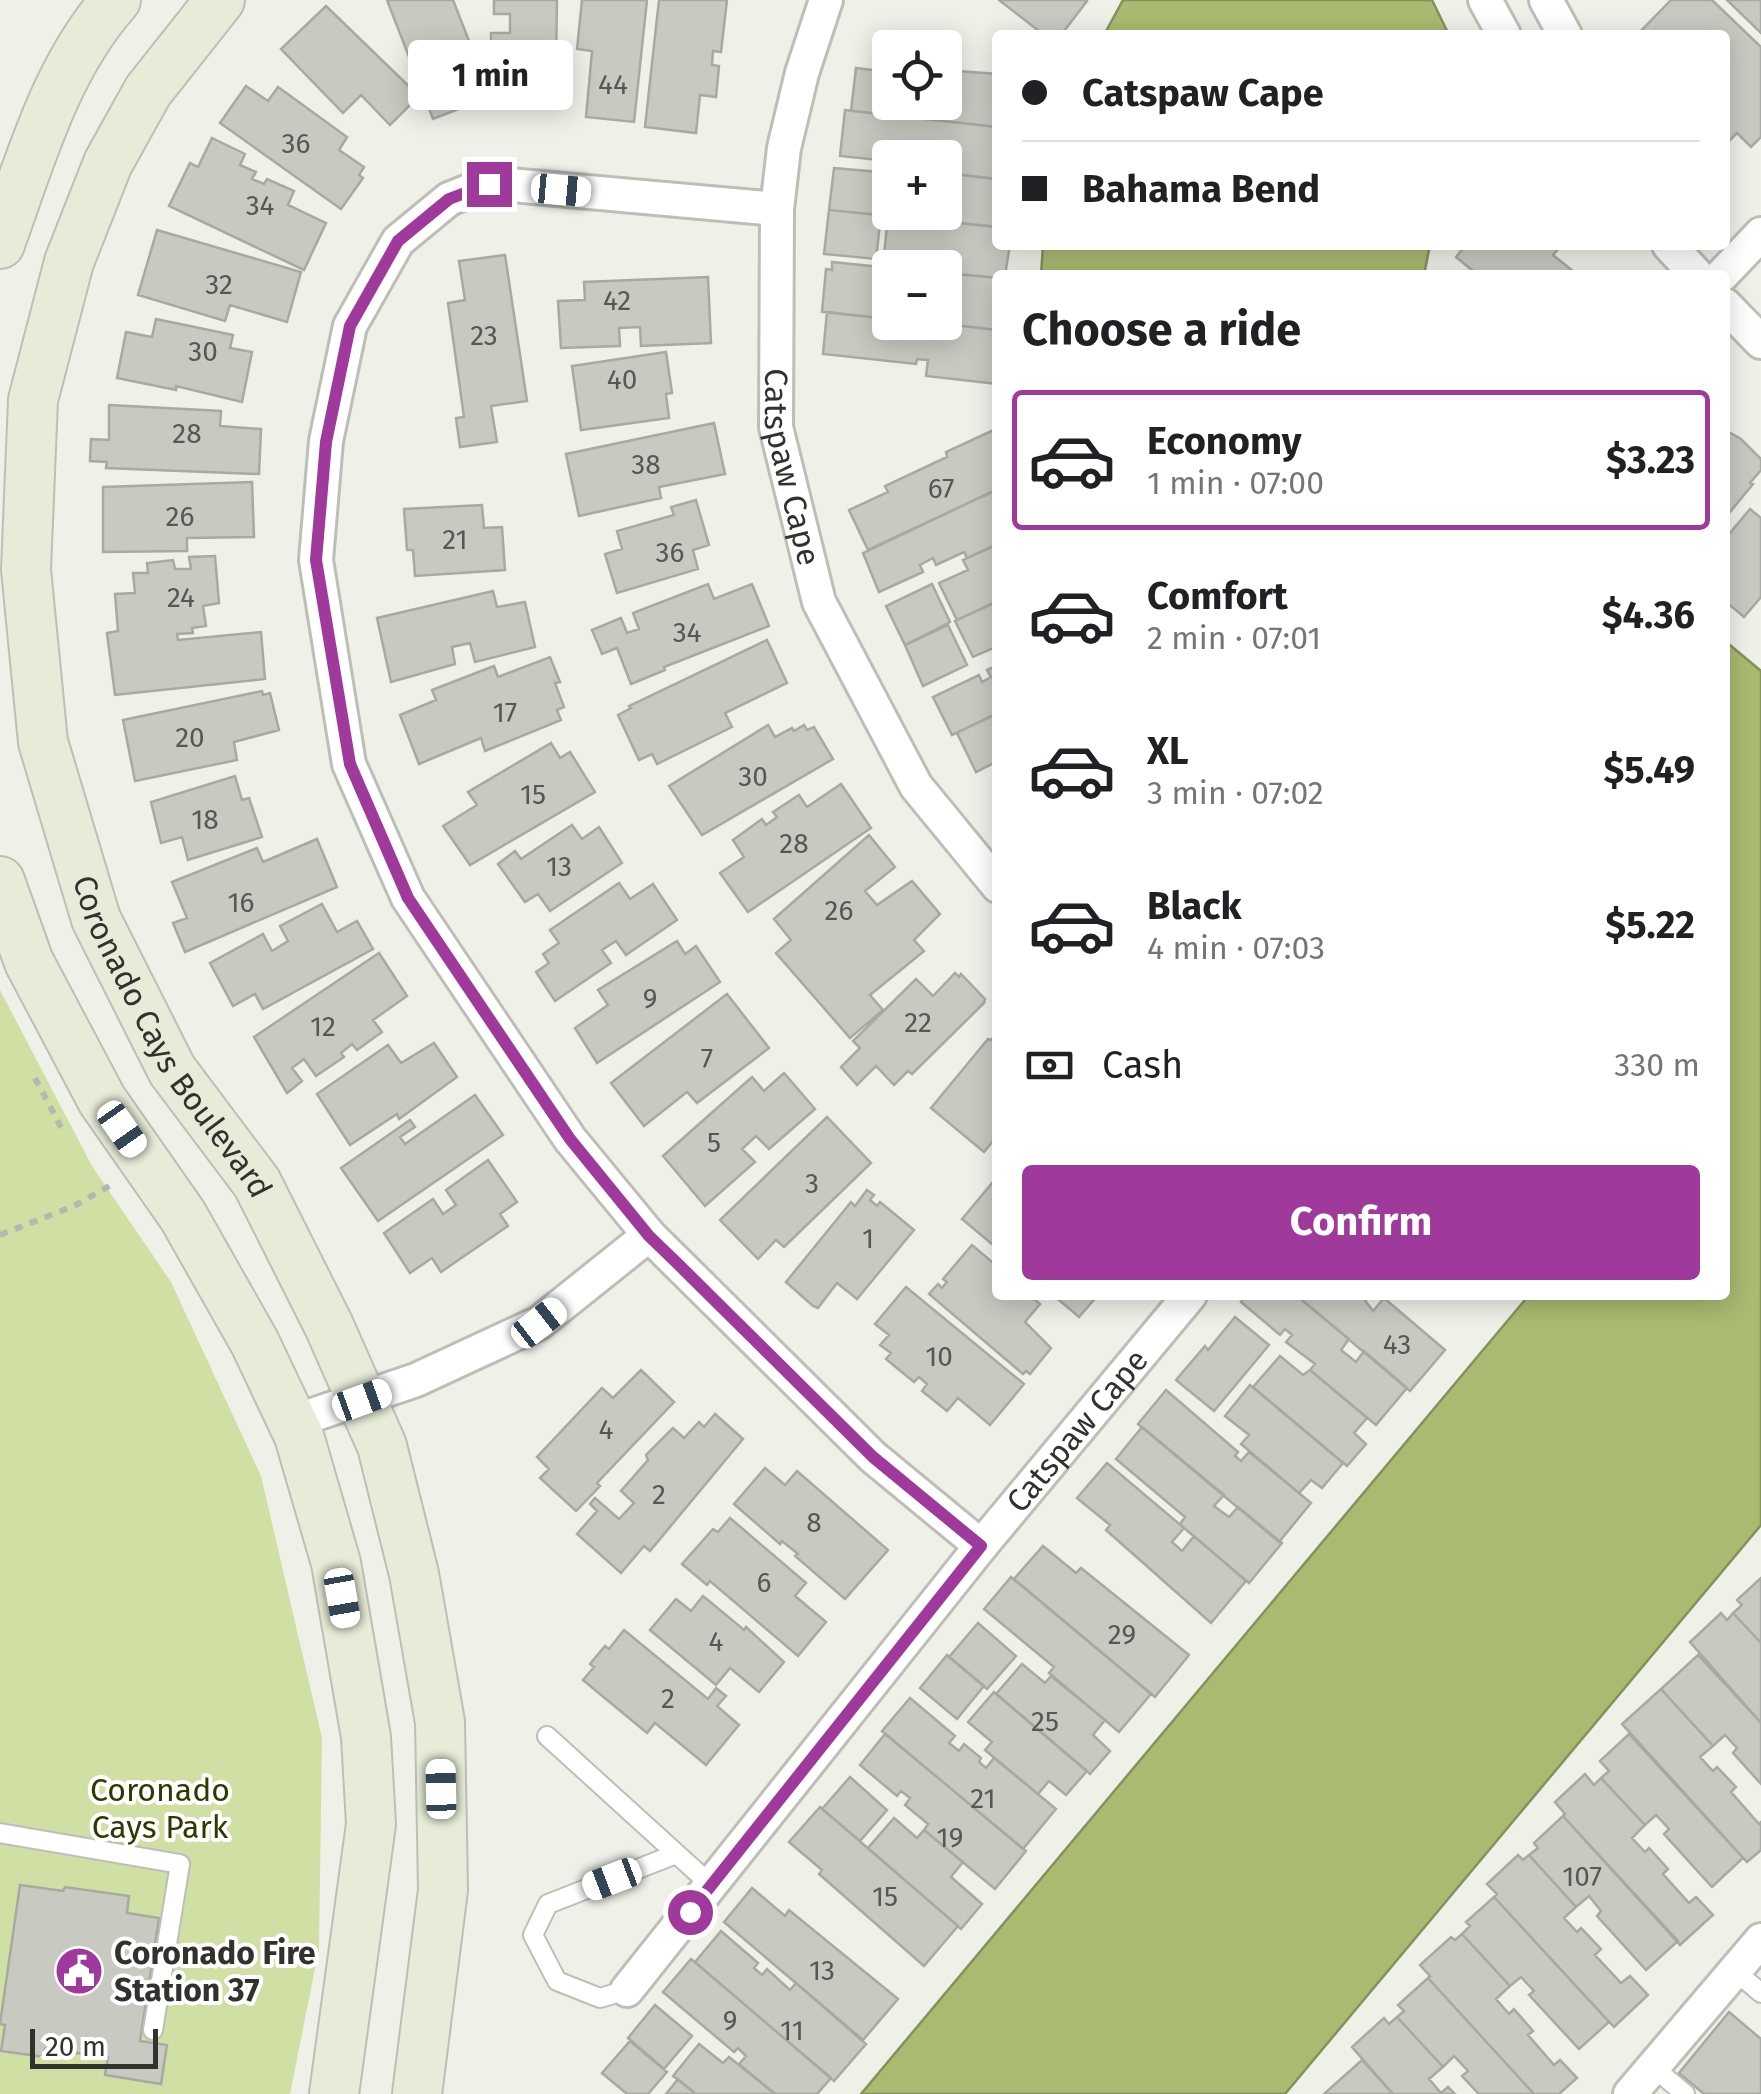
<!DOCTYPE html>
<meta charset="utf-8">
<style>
:root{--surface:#fff;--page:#f6f6f6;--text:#202124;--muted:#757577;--line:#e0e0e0;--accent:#a0399c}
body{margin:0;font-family:"Fira Sans",sans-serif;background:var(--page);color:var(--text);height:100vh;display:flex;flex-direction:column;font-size:38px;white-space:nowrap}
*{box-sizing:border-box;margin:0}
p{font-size:32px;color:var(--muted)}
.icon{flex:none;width:55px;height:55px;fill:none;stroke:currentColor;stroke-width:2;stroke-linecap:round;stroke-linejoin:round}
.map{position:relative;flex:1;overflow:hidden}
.panel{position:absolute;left:992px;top:270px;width:738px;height:1030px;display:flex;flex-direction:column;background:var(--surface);border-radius:10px;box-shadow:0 5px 25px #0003}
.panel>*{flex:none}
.top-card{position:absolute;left:992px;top:30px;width:738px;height:220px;border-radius:10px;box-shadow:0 5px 25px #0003;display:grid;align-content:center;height:220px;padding:0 30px;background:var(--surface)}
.controls{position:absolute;left:872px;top:30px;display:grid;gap:20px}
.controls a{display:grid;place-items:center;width:90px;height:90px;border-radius:10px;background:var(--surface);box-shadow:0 5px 25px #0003;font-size:50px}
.scale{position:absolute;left:30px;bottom:25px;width:128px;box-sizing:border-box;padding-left:10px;border:5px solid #31312e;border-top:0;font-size:28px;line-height:35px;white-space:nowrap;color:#31312e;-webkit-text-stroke:8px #fff;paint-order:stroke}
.end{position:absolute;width:45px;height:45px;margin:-22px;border:12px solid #a0399c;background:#fff;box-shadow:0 0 0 5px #fff}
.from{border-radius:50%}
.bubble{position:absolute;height:70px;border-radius:10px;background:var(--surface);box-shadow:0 5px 25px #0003;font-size:32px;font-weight:700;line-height:70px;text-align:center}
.car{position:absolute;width:30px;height:60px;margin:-30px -15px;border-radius:12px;box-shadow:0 0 8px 2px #0007;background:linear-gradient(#fff 24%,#345 0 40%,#fff 0 76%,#345 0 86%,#fff 0)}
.top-card b{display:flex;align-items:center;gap:35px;height:95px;font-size:38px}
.top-card b+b{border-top:2px solid var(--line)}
.top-card i{width:25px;height:25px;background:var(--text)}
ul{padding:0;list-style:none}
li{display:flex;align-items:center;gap:30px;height:140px;margin:0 20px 15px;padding:0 10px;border:5px solid transparent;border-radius:10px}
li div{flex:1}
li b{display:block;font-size:38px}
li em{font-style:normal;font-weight:700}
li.on{border-color:var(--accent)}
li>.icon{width:90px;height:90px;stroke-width:1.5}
h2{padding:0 30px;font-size:45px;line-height:120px}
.pay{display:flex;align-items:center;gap:25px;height:110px;padding:0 30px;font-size:38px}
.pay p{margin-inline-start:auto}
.action{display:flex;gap:20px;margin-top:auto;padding:20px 30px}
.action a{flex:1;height:115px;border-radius:10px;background:var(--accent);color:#fff;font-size:40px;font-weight:700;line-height:115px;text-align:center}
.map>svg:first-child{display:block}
</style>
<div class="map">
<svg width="1761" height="2094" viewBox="0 0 1761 2094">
<rect width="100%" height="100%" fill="#eff1e9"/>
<path fill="#d0dfa3" d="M0,990L92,1166L171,1282L261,1476L322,1738L319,1949L290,2094H0Z"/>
<path fill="#a9ba71" stroke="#85915d" stroke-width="2.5" d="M1123,0H1432L1449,35H1104Z
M1043,245H1430L1424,275H1041Z
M1725,641L1761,671V1525L1285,2094H861L1529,1295H1725Z"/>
<path fill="#c8cac2" stroke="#a7a9a2" stroke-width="2.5" d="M387,0H453L475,56L458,63L474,103L433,119Z
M494,0H557L556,64H548L547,84H538V100H495V83H491V33H510V14H494Z
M582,0H647L634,122L586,117L592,51L577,49Z
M659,0H727L721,52L713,51L712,65L719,66L716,97L700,95L696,133L645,127Z
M999,0H1086L1087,1L1061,35H1044Z
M1671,0H1712L1761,47V137L1751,147L1737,133L1725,145V35H1637Z
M1727,0H1761V33Z
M326,6L419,96L390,125L361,95L343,113L281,49Z
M856,68L890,72V102H945V70L998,74V127L851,111Z
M246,86L268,101L278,87L347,137L339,150L364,167L359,175L363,178L341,209L220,123Z
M845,110L998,127L995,179L945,173V158L896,157L898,143L891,141L888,161L840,156Z
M212,138L245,154L240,165L256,172L252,179L264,184L267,179L294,191L288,205L326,223L304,270L169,206L190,163L198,167Z
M834,168L890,173V212H945V173L998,179V227L829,210Z
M829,210L998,227V245H1010L1005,275H998V278L945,273V268H914L915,260L884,256L887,225L880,224L876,259L824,254Z
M157,230L301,272L287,322L230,305L225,321L138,295Z
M1466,245H1556L1559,248L1553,255L1578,275H1478L1456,257Z
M505,255L527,401L491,406L497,442L460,447L456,418L464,417L448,303L465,300L459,261Z
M832,262L890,268V319L822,312L826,269L832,270Z
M945,273L998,278V330L927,322H945Z
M708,277L711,343L641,346L640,327L619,328L620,346L561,348L558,301L585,300L584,282Z
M827,312L890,319V322H927L998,330V384L926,376L928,360L917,359L916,364L823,354Z
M156,319L233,335L230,348L252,352L242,402L176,386V390L117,378L126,332L152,337Z
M666,352L672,393L666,394L669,418L581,430L572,366Z
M109,405L221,411L220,426L261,429L259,474L106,468L107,462L90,461L91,439L109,440Z
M714,423L725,474L659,487L661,498L579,516L566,454Z
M998,428V489L868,550L849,510L888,492L885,486L947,457L946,452Z
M1725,430L1741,439L1761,459V470L1750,483L1753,484L1725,518Z
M252,482L254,537L187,538V551L103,552V487Z
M998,489V544L967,558L964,552L936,565L933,558L920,565L923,572L879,592L863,553Z
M696,500L709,545L693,550L698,569L617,593L605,554L622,549L617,531L674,515L671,507Z
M482,505L484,528L502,527L505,570L415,576L413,550H407L404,509Z
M1750,509L1761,518V597L1744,617L1725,601V539Z
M998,544V601L957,620L939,583L968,570L963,560Z
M215,556L219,603L203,606L206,626L192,628L193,633L177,634L178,640L261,632L265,679L115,695L107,633L118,631L115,594L135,593L133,573H148L147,563L173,560L175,569H191L189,557Z
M708,584L714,599L752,584L769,626L664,667L665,670L631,684L617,648L602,654L592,630L621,618L627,633L639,629L633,613Z
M932,584L950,622L905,645L886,606Z
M493,591L497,607L525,602L535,647L475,662L470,643L452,647L455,664L391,682L377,618Z
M998,601V646L973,657L955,621Z
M948,625L967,665L923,686L905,645Z
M767,640L787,683L725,713L732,727L657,764L652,754L639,760L618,715L631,708L629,706Z
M550,657L560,682L555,683L564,707L557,710L561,720L485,751L481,738L419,764L400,715L436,700L432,690L494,666L498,677Z
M998,665V713L952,735L933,697L979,675L982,682L991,677L987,670Z
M262,691L263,695L270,693L279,730L234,742L237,760L135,781L123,720Z
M998,713V761L976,772L957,733Z
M768,725L775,737L792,728L794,731L804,725L807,730L814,727L833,759L702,835L669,786Z
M551,743L560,758L570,752L595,792L470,865L443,826L477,805L468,792Z
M235,776L242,800L249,798L262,837L188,860L182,837L161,843L151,802Z
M841,784L871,828L748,912L720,873L744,857L733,840L762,819L766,825L777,817L773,812L799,795L807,807Z
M572,825L582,839L599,827L622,863L550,911L538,894L525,902L498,864L515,851L521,859Z
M869,835L895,867L865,891L877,905L912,881L940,914L914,940L924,951L870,995L883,1010L850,1038L776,953L791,940L774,919Z
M317,839L337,887L185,952L173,923L187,918L172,882L257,848L263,862Z
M619,883L630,899L653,884L677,920L626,955L616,941L602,950L611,963L555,1001L536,972L549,963L543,954L559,943L550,930Z
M322,904L337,932L357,921L373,949L263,1009L255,994L233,1006L210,963L263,934L272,951L288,941L280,926Z
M677,941L685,954L696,946L720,982L597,1063L575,1028L608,1005L598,990Z
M379,953L407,996L373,1020L382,1032L357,1050L352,1044L341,1053L344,1057L316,1076L304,1059L292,1068L302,1081L287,1093L254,1037Z
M955,973L959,977L961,974L985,999L984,1003L912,1074L908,1071L894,1085L876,1066L857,1085L841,1067L860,1048L853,1041L916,979L933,996Z
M727,994L769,1048L697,1103L687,1092L644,1126L611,1083Z
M998,1032V1135L984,1152L931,1108L988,1039L991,1040Z
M434,1043L457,1077L399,1119L397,1114L350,1145L317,1094L388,1045L401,1063Z
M784,1073L815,1109L769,1149L756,1136L742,1149L755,1162L705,1206L663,1156L752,1077L764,1091Z
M475,1095L503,1135L378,1221L341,1168L410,1120L415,1127L400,1137L405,1144Z
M827,1117L871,1163L784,1247L776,1240L758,1259L720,1220Z
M488,1160L517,1202L500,1214L508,1226L441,1272L432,1258L410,1273L384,1233L433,1199L443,1214L456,1205L446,1190Z
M998,1176V1249L962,1219Z
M867,1190L874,1195L870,1200L877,1206L880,1202L914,1230L857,1299L837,1283L818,1308L813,1306L786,1282L851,1202L855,1206Z
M972,1245L998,1267V1295H1030L1040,1304L1025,1322L1051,1348L1030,1374L1026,1371L1023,1374L929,1294L938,1284L942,1288L947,1282L943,1279Z
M906,1287L1024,1384L990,1425L958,1398L947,1411L922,1391L927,1384L919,1377L914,1382L886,1359L891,1353L880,1345L889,1335L875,1324Z
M1053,1295H1098L1079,1317Z
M1246,1295H1296L1349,1339L1341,1350L1356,1362L1364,1351L1407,1388L1376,1425L1310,1370L1315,1364L1286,1342L1292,1335L1285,1329L1280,1335L1241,1302Z
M1296,1295H1361L1373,1311L1384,1298L1445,1350L1410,1391Z
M1235,1317L1269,1345L1214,1411L1176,1380L1205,1346L1208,1350Z
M1280,1356L1303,1375L1310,1370L1367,1418L1354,1433L1366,1444L1347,1466L1253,1387Z
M641,1370L674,1402L597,1483L600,1486L576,1511L540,1478L549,1469L537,1457L602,1388L613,1398Z
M1250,1385L1343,1463L1322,1488L1311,1480L1299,1493L1241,1444L1249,1435L1225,1416Z
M1166,1390L1238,1452L1235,1456L1241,1461L1249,1452L1311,1503L1279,1542L1138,1424Z
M715,1414L743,1439L650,1551L644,1546L621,1573L577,1534L597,1511L590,1504L595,1498L619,1519L634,1503L621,1491L648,1460L646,1455L673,1428L684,1438L699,1422L704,1427Z
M1142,1427L1224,1495L1214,1506L1229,1517L1238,1507L1282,1543L1249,1583L1184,1528L1180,1524L1185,1517L1116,1459Z
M1107,1463L1184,1528L1172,1542L1182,1551L1194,1536L1246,1581L1211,1623L1106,1530L1110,1525L1077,1498Z
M765,1468L785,1485L797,1471L888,1550L845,1599L795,1556L798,1554L782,1541L780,1544L734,1504Z
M730,1518L806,1583L795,1596L826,1622L798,1656L710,1581L707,1585L682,1564L713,1529L718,1532Z
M1043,1546L1076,1573L1081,1568L1189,1655L1155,1697L1014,1579Z
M1011,1577L1151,1694L1119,1732L1049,1673L1054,1667L984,1609Z
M1761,1578V1643L1733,1613L1742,1605L1737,1600Z
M703,1596L744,1630L746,1627L784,1662L759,1692L730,1668L716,1685L650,1630L676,1599L691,1611Z
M1721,1613L1727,1620L1733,1613L1761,1643V1723L1690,1642Z
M978,1623L1016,1656L987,1689L949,1657Z
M624,1630L708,1699L716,1688L726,1696L717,1706L739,1725L706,1765L655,1723L647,1733L583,1680L594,1667L590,1664L605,1646L609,1649Z
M947,1655L984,1686L957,1719L920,1688Z
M1698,1655L1761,1723V1784L1733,1753L1737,1748L1725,1735L1713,1746L1661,1689Z
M1022,1664L1045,1683L1051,1676L1105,1720L1093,1735L1110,1751L1090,1774L996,1694Z
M1661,1689L1713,1746L1700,1757L1713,1771L1717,1767L1736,1787L1731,1792L1759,1824L1761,1822V1850L1747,1862L1622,1724Z
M994,1692L1087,1771L1066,1795L1049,1781L1038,1794L985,1750L992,1742L968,1722Z
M910,1698L955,1736L949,1743L959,1751L964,1744L981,1758L979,1762L986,1768L994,1758L1056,1809L1023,1849L882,1731Z
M885,1734L1026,1851L995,1889L924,1830L928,1824L905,1805L910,1798L901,1791L897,1796L860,1765Z
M1629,1734L1743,1858L1712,1887L1664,1834L1669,1829L1656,1815L1645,1825L1601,1778L1609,1771L1600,1761Z
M1585,1774L1594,1785L1601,1778L1645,1825L1632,1838L1645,1852L1649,1848L1668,1869L1663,1874L1689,1903L1696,1897L1713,1915L1680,1945L1563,1816L1565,1814L1555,1802Z
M850,1777L887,1810L860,1841L822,1809Z
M820,1807L958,1926L924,1966L819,1874L822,1870L789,1842Z
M1563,1816L1678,1941L1646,1970L1597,1916L1601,1911L1589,1896L1576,1907L1529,1855L1538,1848L1534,1843Z
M894,1818L917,1838L924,1830L963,1862L951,1877L982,1904L961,1929L868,1848Z
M1518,1855L1523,1860L1529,1855L1576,1907L1564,1918L1577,1932L1581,1928L1601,1949L1595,1955L1621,1983L1630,1976L1648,1995L1614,2027L1494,1897L1497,1894L1487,1884Z
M20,1885L63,1891L65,1887L129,1896L127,1913L159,1918L140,2041L167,2045L161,2084L105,2075L108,2057L45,2049L44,2057L1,2051L5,2025L0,2024Z
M752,1888L785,1916L789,1910L898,1999L863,2040L724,1922Z
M1494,1897L1609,2022L1579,2049L1529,1995L1534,1991L1521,1977L1510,1986L1462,1934L1470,1926L1466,1922Z
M721,1931L758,1963L754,1968L762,1975L767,1969L790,1990L796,1983L866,2044L834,2081L695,1962Z
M1462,1934L1510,1986L1496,1999L1509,2014L1514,2009L1533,2031L1528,2035L1554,2065L1560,2060L1577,2078L1559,2094H1534L1428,1978L1430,1976L1420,1965L1451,1937L1455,1940Z
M691,1959L831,2078L817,2094H775L739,2064L746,2056L738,2048L734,2052L663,1992Z
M1428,1978L1534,2094H1479L1462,2076L1468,2071L1454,2056L1443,2067L1397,2017L1404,2011L1398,2005Z
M655,2005L692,2036L664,2069L628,2038Z
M1729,2012L1761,2039V2094H1704L1679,2073Z
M1397,2017L1443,2067L1429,2079L1441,2093L1448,2087L1455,2094H1393L1352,2047L1384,2018L1389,2024Z
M630,2041L667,2072L648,2094H627L602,2073Z
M699,2044L723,2063L729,2057L775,2094H696L673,2076Z
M1362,2060L1393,2094H1324Z
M678,2079L696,2094H666Z"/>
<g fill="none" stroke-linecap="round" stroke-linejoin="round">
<g stroke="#bdbfb7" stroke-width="22">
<path id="lane" d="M547,1736L711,1885
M0,1833L180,1864L153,2030
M1735,1971L1761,1993
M627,1990L600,1998L557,1981L533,1935L548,1904L676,1854
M1653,2067L1685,2094"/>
</g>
<g stroke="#bdbfb7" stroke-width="38">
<g id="street">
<path id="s1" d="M826,0L802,73L784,148L777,209L776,427L819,602L916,786L998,886"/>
<path d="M1485,0L1504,35"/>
<path d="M1546,0L1565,35"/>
<path d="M777,209L489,183L449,199L398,241L350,326L326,441L316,560L349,764L408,898L570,1139L649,1235L873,1457L981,1546"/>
<path d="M1669,245L1697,275"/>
<path d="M1722,275L1761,234"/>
<path d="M1725,305L1761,342"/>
<path d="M292,1422L416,1380L539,1323L649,1235"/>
<path id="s2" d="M627,1990L981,1546L1190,1295"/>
<path d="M1630,2094L1761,1940"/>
</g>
</g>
<g stroke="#bdbfb7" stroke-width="52">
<g id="secondary">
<path id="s3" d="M220,0L148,91L108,163L69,262L33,400L26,570L43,742L96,919L172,1070L257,1183L329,1326L382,1446L414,1574L440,1722L443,1890L417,2094"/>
<path d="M0,244C30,161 56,67 116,0"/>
<path d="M0,881L29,962L102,1100L183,1216L255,1343L299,1436L336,1563L366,1737L371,1824L334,2094"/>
</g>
</g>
<path stroke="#b5b7b0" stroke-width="6" stroke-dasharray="8 8" stroke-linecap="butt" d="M35,1078L62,1129
M0,1235L74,1206L111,1185"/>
<use href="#lane" stroke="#fff" stroke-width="18"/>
<use href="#street" stroke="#fff" stroke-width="32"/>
<use href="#secondary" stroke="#e7ecd8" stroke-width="48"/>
</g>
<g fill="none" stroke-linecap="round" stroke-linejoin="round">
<path stroke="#a0399c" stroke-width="12" d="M489,184L449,199L398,241L350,326L326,442L316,560L350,764L408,898L570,1139L649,1236L677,1263L873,1457L981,1546L690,1912"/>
</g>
<defs>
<g id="civic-disc" transform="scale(2.5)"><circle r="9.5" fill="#a0399c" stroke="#fff"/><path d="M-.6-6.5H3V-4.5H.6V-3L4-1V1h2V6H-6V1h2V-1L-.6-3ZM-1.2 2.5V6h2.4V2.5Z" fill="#fff"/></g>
</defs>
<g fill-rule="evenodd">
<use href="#civic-disc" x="79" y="1971"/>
</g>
<g text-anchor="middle" stroke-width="8" stroke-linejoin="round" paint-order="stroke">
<g font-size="28" fill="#575753">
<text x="613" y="94">44</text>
<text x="296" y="153">36</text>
<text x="260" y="215">34</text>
<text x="219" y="294">32</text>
<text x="617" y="310">42</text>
<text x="484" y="345">23</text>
<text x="203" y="361">30</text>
<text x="622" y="389">40</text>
<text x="187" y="443">28</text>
<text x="646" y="474">38</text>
<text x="941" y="498">67</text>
<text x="180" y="526">26</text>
<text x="455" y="549">21</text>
<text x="670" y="562">36</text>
<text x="181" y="607">24</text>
<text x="687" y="642">34</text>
<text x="505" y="722">17</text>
<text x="190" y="747">20</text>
<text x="753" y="786">30</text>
<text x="533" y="804">15</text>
<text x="205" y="829">18</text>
<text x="794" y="853">28</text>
<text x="559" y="876">13</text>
<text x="241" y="912">16</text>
<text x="839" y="920">26</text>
<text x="650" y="1008">9</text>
<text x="918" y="1032">22</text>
<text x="323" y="1036">12</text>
<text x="707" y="1068">7</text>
<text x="714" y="1152">5</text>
<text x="812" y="1193">3</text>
<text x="868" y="1248">1</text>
<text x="1397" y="1354">43</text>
<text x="939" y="1366">10</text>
<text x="606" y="1439">4</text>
<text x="659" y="1504">2</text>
<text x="814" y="1532">8</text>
<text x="764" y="1592">6</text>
<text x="1122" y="1644">29</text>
<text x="716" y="1651">4</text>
<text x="668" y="1708">2</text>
<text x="1045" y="1731">25</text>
<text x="983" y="1808">21</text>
<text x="950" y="1847">19</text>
<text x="1582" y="1886">107</text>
<text x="885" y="1906">15</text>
<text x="822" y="1980">13</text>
<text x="730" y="2030">9</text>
<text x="792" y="2040">11</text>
</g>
<g font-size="32" fill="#31312e" stroke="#fff">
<text dy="11" stroke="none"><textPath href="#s1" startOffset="475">Catspaw Cape</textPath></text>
<text dy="11" stroke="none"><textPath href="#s3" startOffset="1115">Coronado Cays Boulevard</textPath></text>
<text dy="11" stroke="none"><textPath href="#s2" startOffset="718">Catspaw Cape</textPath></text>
</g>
<g font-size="32" fill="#303a00" stroke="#fff">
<text x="160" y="1801">Coronado<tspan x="160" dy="37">Cays Park</tspan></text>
</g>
<g font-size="32" font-weight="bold" fill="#31312e" stroke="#fff" text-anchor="start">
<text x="114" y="1964">Coronado Fire<tspan x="114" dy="37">Station 37</tspan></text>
</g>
</g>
</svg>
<div class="controls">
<a><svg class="icon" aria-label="locate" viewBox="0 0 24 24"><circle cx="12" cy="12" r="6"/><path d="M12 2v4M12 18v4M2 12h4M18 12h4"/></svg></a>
<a>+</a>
<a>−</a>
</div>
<div class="scale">20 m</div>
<i class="end from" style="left:690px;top:1912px"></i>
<i class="end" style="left:489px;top:184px"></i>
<div class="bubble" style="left:408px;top:40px;width:165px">1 min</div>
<i class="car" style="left:561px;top:190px;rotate:95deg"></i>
<i class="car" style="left:122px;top:1129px;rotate:145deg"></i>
<i class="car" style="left:539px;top:1323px;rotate:52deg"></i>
<i class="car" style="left:362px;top:1400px;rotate:70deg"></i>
<i class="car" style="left:342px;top:1598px;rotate:170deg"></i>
<i class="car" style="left:441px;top:1789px;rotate:359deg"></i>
<i class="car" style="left:612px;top:1879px;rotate:249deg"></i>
<div class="top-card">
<b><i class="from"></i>Catspaw Cape</b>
<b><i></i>Bahama Bend</b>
</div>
<section class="panel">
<h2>Choose a ride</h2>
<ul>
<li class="on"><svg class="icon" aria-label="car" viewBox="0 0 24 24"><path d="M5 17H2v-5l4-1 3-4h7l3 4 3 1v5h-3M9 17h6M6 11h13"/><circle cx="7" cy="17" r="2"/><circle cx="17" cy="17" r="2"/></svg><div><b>Economy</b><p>1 min · 07:00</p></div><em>$3.23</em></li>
<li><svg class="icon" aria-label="car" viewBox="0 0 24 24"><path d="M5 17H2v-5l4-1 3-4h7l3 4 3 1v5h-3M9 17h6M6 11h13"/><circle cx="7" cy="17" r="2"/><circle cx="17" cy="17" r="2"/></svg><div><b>Comfort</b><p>2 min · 07:01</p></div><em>$4.36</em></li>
<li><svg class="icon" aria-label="car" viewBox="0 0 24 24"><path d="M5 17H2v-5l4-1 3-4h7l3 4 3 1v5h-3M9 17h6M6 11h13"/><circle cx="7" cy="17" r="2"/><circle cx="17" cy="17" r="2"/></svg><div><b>XL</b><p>3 min · 07:02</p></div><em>$5.49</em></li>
<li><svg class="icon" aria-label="car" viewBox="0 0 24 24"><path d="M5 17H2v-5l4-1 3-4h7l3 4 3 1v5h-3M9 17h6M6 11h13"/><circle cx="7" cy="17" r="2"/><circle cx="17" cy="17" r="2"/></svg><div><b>Black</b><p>4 min · 07:03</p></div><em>$5.22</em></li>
</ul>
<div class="pay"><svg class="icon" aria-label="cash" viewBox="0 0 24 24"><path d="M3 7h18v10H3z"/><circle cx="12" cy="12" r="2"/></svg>Cash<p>330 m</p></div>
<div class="action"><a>Confirm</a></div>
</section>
</div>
